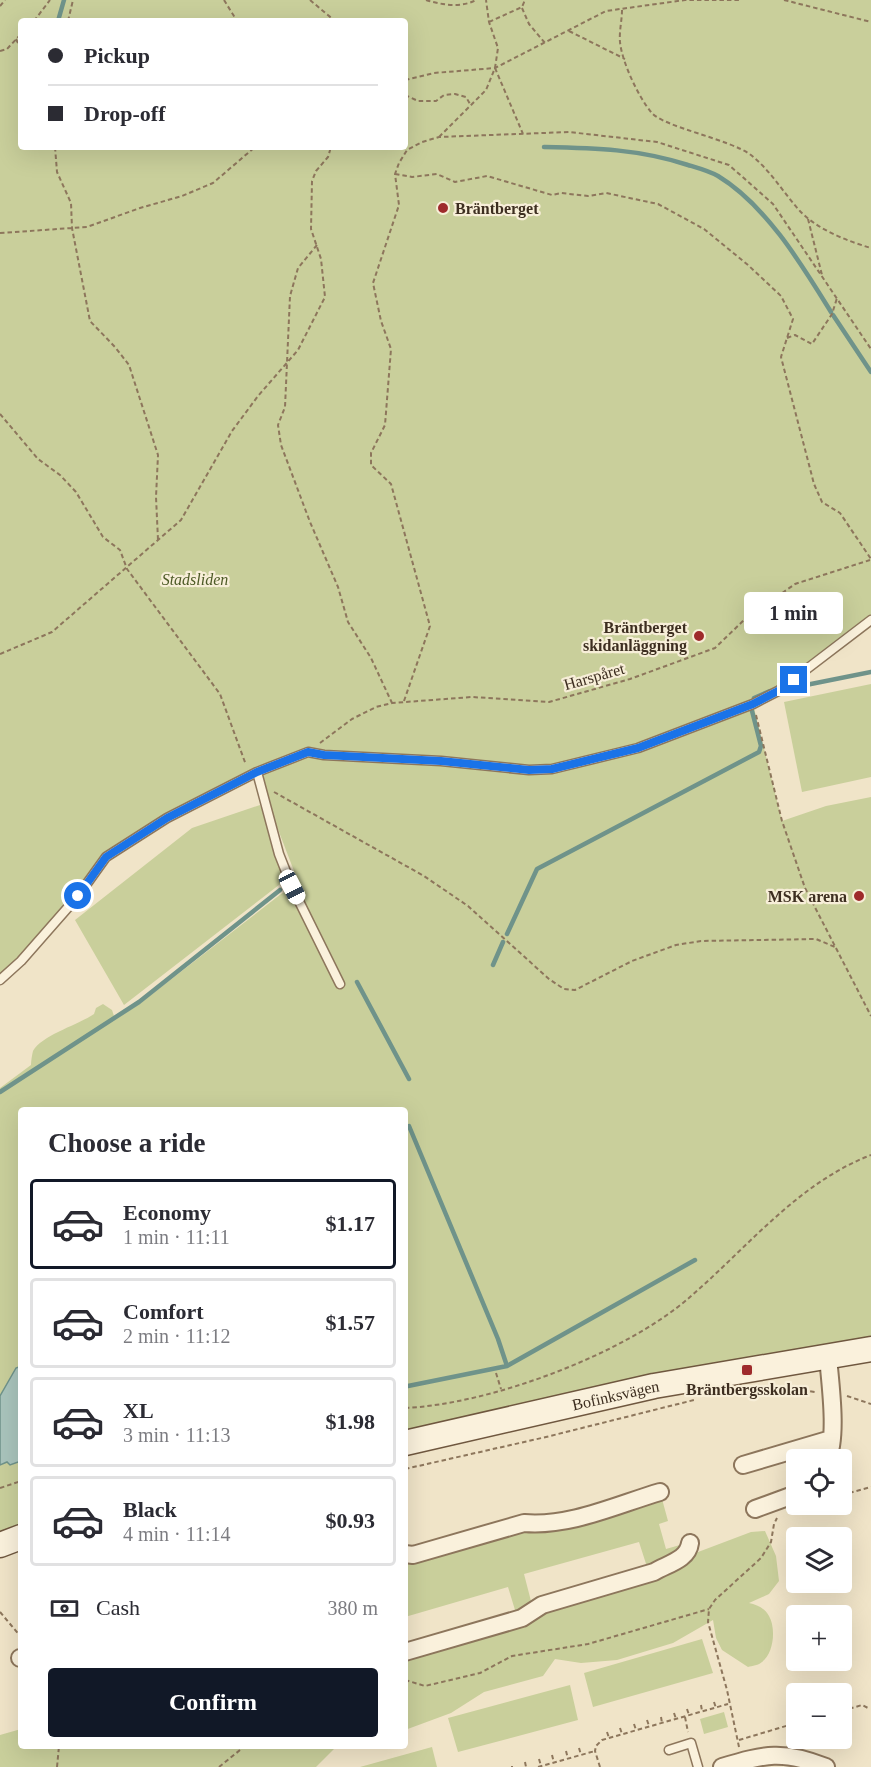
<!DOCTYPE html>
<meta charset="utf-8">
<style>
:root{--surface:#fff;--page:#f2f2f3;--text:#2b2b33;--muted:#7c7c81;--line:#e1e1e2;--accent:#111827}
body{margin:0;font-family:"Times New Roman",serif;background:var(--page);color:var(--text);height:100vh;display:flex;flex-direction:column;font-size:22px;white-space:nowrap}
*{box-sizing:border-box;margin:0}
p{font-size:20px;color:var(--muted)}
.icon{flex:none;width:33px;height:33px;fill:none;stroke:currentColor;stroke-width:2;stroke-linecap:round;stroke-linejoin:round}
.map{position:relative;flex:1;overflow:hidden}
.drawer{position:absolute;left:18px;top:1107px;width:390px;height:642px;display:flex;flex-direction:column;background:var(--surface);border-radius:6px;box-shadow:0 6px 24px #0002}
.drawer>*{flex:none}
.hud{position:absolute;left:18px;top:18px;width:390px;height:132px;border-radius:6px;box-shadow:0 6px 24px #0002;display:grid;align-content:center;height:132px;padding:0 30px;background:var(--surface)}
.controls{position:absolute;left:786px;top:1449px;display:grid;gap:12px}
.controls a{display:grid;place-items:center;width:66px;height:66px;border-radius:6px;background:var(--surface);box-shadow:0 6px 24px #0002;font-size:30px}
.end{position:absolute;width:27px;height:27px;margin:-14px;border:8px solid #1a73e8;background:#fff;box-shadow:0 0 0 3px #fff}
.from{border-radius:50%}
.bubble{position:absolute;height:42px;border-radius:6px;background:var(--surface);box-shadow:0 6px 24px #0002;font-size:20px;font-weight:700;line-height:42px;text-align:center}
.car{position:absolute;width:18px;height:36px;margin:-18px -9px;border-radius:8px;box-shadow:0 0 4px 2px #0007;background:linear-gradient(#fff 24%,#345 0 40%,#fff 0 76%,#345 0 86%,#fff 0)}
.hud b{display:flex;align-items:center;gap:21px;height:57px;font-size:22px}
.hud b+b{border-top:2px solid var(--line)}
.hud i{width:15px;height:15px;background:var(--text)}
ul{padding:0;list-style:none}
li{display:flex;align-items:center;gap:18px;height:90px;margin:0 12px 9px;padding:0 18px;border:3px solid var(--line);border-radius:6px}
li div{flex:1}
li b{display:block;font-size:22px}
li em{font-style:normal;font-weight:700}
li.on{border-color:var(--accent)}
li>.icon{width:54px;height:54px;stroke-width:1.5}
h2{padding:0 30px;font-size:27px;line-height:72px}
.pay{display:flex;align-items:center;gap:15px;height:66px;padding:0 30px;font-size:22px}
.pay p{margin-inline-start:auto}
.primary-button{display:flex;gap:12px;margin-top:auto;padding:12px 30px}
.primary-button a{flex:1;height:69px;border-radius:6px;background:var(--accent);color:#fff;font-size:24px;font-weight:700;line-height:69px;text-align:center}
.map>svg:first-child{display:block}
</style>
<div class="map">
<svg width="871" height="1767" viewBox="0 0 871 1767">
<rect width="100%" height="100%" fill="#f0e4c8"/>
<path fill="#c9cf9b" fill-rule="evenodd" d="M0,0H871V620L753,704L782,821L826,806L871,797V1349L405,1443V1110H21V1537L0,1545V1088L31,1065C31,1061 32,1055 33,1051C42,1035 78,1025 94,1014L96,1008L103,1004L112,1010L115,1019L138,1005L281,894L299,884L256,772L106,857L0,980ZM21,21H405V147H21Z
M871,684V777L802,792L784,702Z
M260,805L288,878L124,1005L75,920L192,828Z
M662,1499L668,1521L659,1524L666,1549L687,1543L688,1546L648,1570L639,1542L524,1574L532,1605L519,1614L515,1610L508,1587L405,1617V1558L514,1529Z
M765,1531L776,1556L779,1581L769,1594L749,1603C757,1605 765,1608 769,1616C776,1628 774,1653 762,1662C759,1665 752,1666 748,1667L722,1650L716,1638L713,1620L673,1643L617,1660L581,1663L555,1659L543,1676L484,1692L451,1713L405,1730V1652L669,1563L751,1532Z
M702,1639L713,1673L593,1707L584,1673Z
M570,1685L578,1720L458,1752L448,1718Z
M724,1712L728,1727L704,1734L700,1719Z
M21,1729V1746H337L316,1767H0V1735Z
M432,1747L437,1767H360Z"/>
<path fill="#a9c4bc" stroke="#6f938a" stroke-width="1.5" d="M21,1366V1461L10,1465L7,1462L0,1465V1396L16,1368Z"/>
<g fill="none" stroke-linecap="round" stroke-linejoin="round">
<path stroke="#6f938a" stroke-width="4.5" d="M58,21L64,0
M544,147C595,148 639,149 688,165C698,168 709,171 718,176C766,205 802,265 831,312
M833,315L871,372
M796,687L871,672
M754,698L770,691
M507,934L537,869L759,752L761,746L751,707
M493,965L503,942
M357,982L409,1079
M0,1092L139,1002L280,890
M409,1126L498,1339L507,1366
M408,1386L507,1366L695,1260"/>
<g stroke="#8d765c" stroke-width="11">
<path id="lane" d="M257,772L279,854L292,887L340,984
M0,980L21,961L78,896L106,857L167,818L257,772L308,752L324,755L441,761L529,770L552,769L638,748L753,704L778,691L871,620
M669,1750L691,1743L698,1767"/>
</g>
<g stroke="#8d765c" stroke-width="20">
<path id="street" d="M827,1460C838,1437 830,1382 828,1357
M743,1465L831,1439
M755,1509L796,1494
M405,1554L413,1555L524,1523C570,1527 616,1505 660,1492
M405,1652L522,1618L542,1605L654,1572C667,1564 688,1560 690,1543
M20,1658H21
M722,1767C765,1754 783,1750 826,1767"/>
</g>
<g stroke="#6f573f" stroke-width="27">
<g id="secondary">
<path id="s1" d="M405,1443L654,1386L871,1349"/>
<path d="M0,1545L21,1537"/>
</g>
</g>
<path stroke="#8d765c" stroke-width="2" stroke-dasharray="4.5 3" stroke-linecap="butt" d="M224,0L237,21
M310,0L335,21
M426,0C442,5 461,8 476,0
M784,0L871,22
M0,6L5,0
M522,8L529,24L545,43
M622,10C622,20 619,32 620,42C622,62 638,96 651,112C662,127 730,139 751,155C770,170 783,192 799,210C816,229 847,241 871,248
M34,21L50,0
M68,21L73,0
M489,22L522,7L525,0
M569,31L625,59
M16,39L21,49
M0,51L7,49L21,34
M495,68L523,134
M405,80L434,73L495,68L606,11L685,0H739
M405,95L418,101H436L444,95L455,94L466,97L470,104
M439,137L486,90L495,68L498,48L489,22L486,0
M55,147L57,172L71,203L72,228L90,321L115,347L129,365L158,455L156,497L158,540
M395,174L412,177L437,174L455,182L487,176L552,195L561,193L588,196L606,193L658,204L704,229L748,265L781,296L793,319L781,357L814,484L822,502L840,513L871,559
M808,219L822,275
M0,233L87,227L140,208L182,196L213,183L255,147
M317,245L298,268L290,296L285,407L278,425L281,445L310,522L338,587L348,622L371,658L392,703
M787,338L795,335L812,344L832,314L837,298
M0,414L38,459L60,475L76,492L103,537L120,550L127,569L220,694L246,765
M0,654L52,632L181,520L232,431L258,396L298,350L325,297L321,259L311,229L312,181L316,171L328,157L331,147
M404,701L430,626L391,484L371,465V453L385,425L391,349L381,321L373,283L399,205L395,174L399,163L407,150L422,142L439,137L569,132L657,142L729,165L773,204L871,349
M756,715L782,821L805,888L871,1016
M320,743L352,719L376,707L392,703L472,697L549,702L630,679L715,648L744,620L795,584L870,560
M274,792L424,876L468,906L549,979L564,989L575,990L632,961L676,945L701,941L816,939L835,947
M496,1373L501,1389
M773,1386L815,1392
M847,1396L871,1404
M405,1408C491,1404 625,1354 690,1297C748,1247 798,1183 871,1155
M405,1469L546,1437L694,1400
M0,1488L21,1481
M842,1495L871,1487
M0,1612L21,1637
M405,1680L425,1686L480,1673L512,1656L588,1644L709,1609
M714,1702L716,1708
M701,1705L702,1711
M687,1709L689,1715
M842,1711L862,1705L870,1709
M674,1713L676,1719
M661,1717L662,1723
M685,1717L688,1732
M647,1720L649,1726
M634,1724L636,1730
M620,1728L622,1734
M607,1732L609,1738
M739,1740L796,1723
M739,1747L727,1690L708,1622L709,1609L715,1600L761,1558L771,1542L774,1524L777,1518
M579,1748L581,1755
M566,1751L568,1759
M552,1755L554,1763
M539,1759L541,1766
M525,1762L526,1767
M512,1766V1767
M57,1767L59,1746
M219,1767L245,1746
M538,1767L595,1751
M600,1767L595,1751L596,1746L602,1740L728,1704"/>
<use href="#lane" stroke="#faf1dc" stroke-width="8"/>
<use href="#street" stroke="#faf1dc" stroke-width="16"/>
<use href="#secondary" stroke="#faf1dc" stroke-width="24"/>
</g>
<g fill="none" stroke-linecap="round" stroke-linejoin="round">
<path stroke="#1a73e8" stroke-width="8" d="M78,896L106,857L167,818L257,772L308,752L324,755L441,761L529,770L552,769L638,748L753,704L778,691L794,680"/>
</g>
<g fill="#9e2a2b" stroke="#f7eed8" stroke-width="2">
<circle cx="443" cy="208" r="6"/>
<circle cx="699" cy="636" r="6"/>
<circle cx="859" cy="896" r="6"/>
<rect x="741" y="1364" width="12" height="12" rx="3"/>
</g>
<g text-anchor="middle" stroke-width="4.5" stroke-linejoin="round" paint-order="stroke">
<g font-size="16" font-weight="bold" fill="#3d2e20" stroke="#f7eed8" text-anchor="end">
<text x="455" y="214" text-anchor="start">Bräntberget</text>
<text x="687" y="633">Bräntberget<tspan x="687" dy="18">skidanläggning</tspan></text>
<text x="847" y="902">MSK arena</text>
<text x="747" y="1395" text-anchor="middle">Bräntbergsskolan</text>
</g>
<g font-size="16" font-style="italic" fill="#4d5a26" stroke="#f7eed8">
<text x="195" y="585">Stadsliden</text>
</g>
<g font-size="16" fill="#3d2e20" stroke="#f7eed8">
<text transform="translate(594 676) rotate(-16)" y="6">Harspåret</text>
<text dy="6" stroke="none"><textPath href="#s1" startOffset="216">Bofinksvägen</textPath></text>
</g>
</g>
</svg>
<div class="controls">
<a><svg class="icon" aria-label="locate" viewBox="0 0 24 24"><circle cx="12" cy="12" r="6"/><path d="M12 2v4M12 18v4M2 12h4M18 12h4"/></svg></a>
<a><svg class="icon" aria-label="layers" viewBox="0 0 24 24"><path d="M12 4l9 5-9 5-9-5zM3 14l9 5 9-5"/></svg></a>
<a>+</a>
<a>−</a>
</div>
<i class="end from" style="left:78px;top:896px"></i>
<i class="end" style="left:794px;top:680px"></i>
<div class="bubble" style="left:744px;top:592px;width:99px">1 min</div>
<i class="car" style="left:292px;top:887px;rotate:153deg"></i>
<div class="hud">
<b><i class="from"></i>Pickup</b>
<b><i></i>Drop-off</b>
</div>
<section class="drawer">
<h2>Choose a ride</h2>
<ul>
<li class="on"><svg class="icon" aria-label="car" viewBox="0 0 24 24"><path d="M5 17H2v-5l4-1 3-4h7l3 4 3 1v5h-3M9 17h6M6 11h13"/><circle cx="7" cy="17" r="2"/><circle cx="17" cy="17" r="2"/></svg><div><b>Economy</b><p>1 min · 11:11</p></div><em>$1.17</em></li>
<li><svg class="icon" aria-label="car" viewBox="0 0 24 24"><path d="M5 17H2v-5l4-1 3-4h7l3 4 3 1v5h-3M9 17h6M6 11h13"/><circle cx="7" cy="17" r="2"/><circle cx="17" cy="17" r="2"/></svg><div><b>Comfort</b><p>2 min · 11:12</p></div><em>$1.57</em></li>
<li><svg class="icon" aria-label="car" viewBox="0 0 24 24"><path d="M5 17H2v-5l4-1 3-4h7l3 4 3 1v5h-3M9 17h6M6 11h13"/><circle cx="7" cy="17" r="2"/><circle cx="17" cy="17" r="2"/></svg><div><b>XL</b><p>3 min · 11:13</p></div><em>$1.98</em></li>
<li><svg class="icon" aria-label="car" viewBox="0 0 24 24"><path d="M5 17H2v-5l4-1 3-4h7l3 4 3 1v5h-3M9 17h6M6 11h13"/><circle cx="7" cy="17" r="2"/><circle cx="17" cy="17" r="2"/></svg><div><b>Black</b><p>4 min · 11:14</p></div><em>$0.93</em></li>
</ul>
<div class="pay"><svg class="icon" aria-label="cash" viewBox="0 0 24 24"><path d="M3 7h18v10H3z"/><circle cx="12" cy="12" r="2"/></svg>Cash<p>380 m</p></div>
<div class="primary-button"><a>Confirm</a></div>
</section>
</div>
